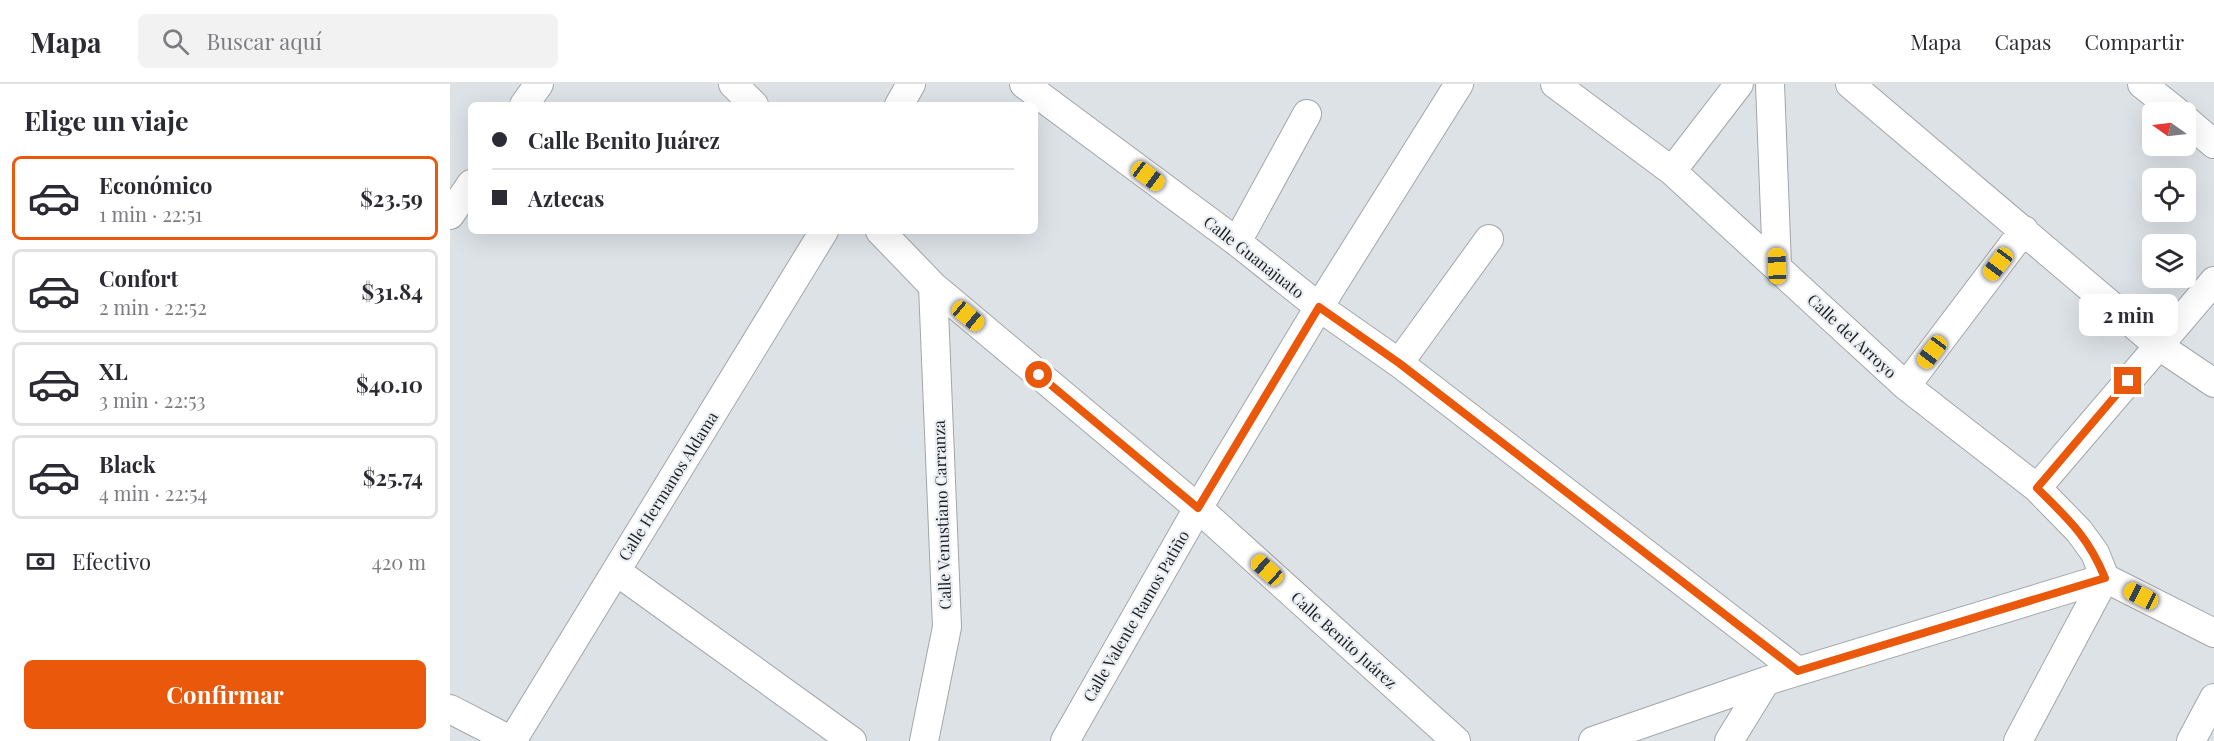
<!DOCTYPE html>
<html lang="es">
<meta charset="utf-8">
<style>
:root{--surface:#fff;--page:#f2f2f3;--text:#2b2b33;--muted:#7c7c81;--line:#e1e1e2;--accent:#ea580c}
body{margin:0;font-family:"Playfair Display",serif;background:var(--page);color:var(--text);height:100vh;display:flex;flex-direction:column;font-size:22px;white-space:nowrap}
*{box-sizing:border-box;margin:0}
p{font-size:20px;color:var(--muted)}
.icon{flex:none;width:33px;height:33px;fill:none;stroke:currentColor;stroke-width:2;stroke-linecap:round;stroke-linejoin:round}
.map{position:relative;flex:1;overflow:hidden}
.panel{display:flex;flex-direction:column;background:var(--surface);width:450px}
.panel>*{flex:none}
.top-card{position:absolute;left:18px;top:18px;width:570px;height:132px;border-radius:9px;box-shadow:0 6px 24px #0002;display:grid;align-content:center;height:132px;padding:0 24px;background:var(--surface)}
.needle{width:39px;rotate:284deg}
.fabs{position:absolute;left:1692px;top:18px;display:grid;gap:12px}
.fabs a{display:grid;place-items:center;width:54px;height:54px;border-radius:9px;background:var(--surface);box-shadow:0 6px 24px #0002;font-size:30px}
.end{position:absolute;width:27px;height:27px;margin:-14px;border:8px solid #ea580c;background:#fff;box-shadow:0 0 0 3px #fff}
.from{border-radius:50%}
.bubble{position:absolute;height:42px;border-radius:9px;background:var(--surface);box-shadow:0 6px 24px #0002;font-size:20px;font-weight:700;line-height:42px;text-align:center}
.car{position:absolute;width:18px;height:36px;margin:-18px -9px;border-radius:8px;box-shadow:0 0 4px 2px #0007;background:linear-gradient(#f5c518 24%,#345 0 40%,#f5c518 0 76%,#345 0 86%,#f5c518 0)}
.top-card b{display:flex;align-items:center;gap:21px;height:57px;font-size:22px}
.top-card b+b{border-top:2px solid var(--line)}
.top-card i{width:15px;height:15px;background:var(--text)}
ul{padding:0;list-style:none}
li{display:flex;align-items:center;gap:18px;height:84px;margin:0 12px 9px;padding:0 12px;border:3px solid var(--line);border-radius:9px}
li div{flex:1}
li b{display:block;font-size:22px}
li em{font-style:normal;font-weight:700}
li.selected{border-color:var(--accent)}
li>.icon{width:54px;height:54px;stroke-width:1.5}
h2{padding:0 24px;font-size:27px;line-height:72px}
.pay{display:flex;align-items:center;gap:15px;height:66px;padding:0 24px;font-size:22px}
.pay p{margin-inline-start:auto}
.cta{display:flex;gap:12px;margin-top:auto;padding:12px 24px}
.cta a{flex:1;height:69px;border-radius:9px;background:var(--accent);color:#fff;font-size:24px;font-weight:700;line-height:69px;text-align:center}
header{display:flex;align-items:center;gap:36px;box-sizing:border-box;height:84px;padding:0 30px;background:var(--surface);border-bottom:2px solid var(--line)}
header strong{font-size:28px}
nav{display:flex;gap:33px;margin-inline-start:auto;font-size:21px}
.search{width:420px;height:54px;background:var(--page);display:flex;align-items:center;gap:15px;box-sizing:border-box;padding:0 21px;border-radius:9px;color:var(--muted);font-size:22px}
main{display:flex;flex:1;min-height:0}
.map>svg:first-child{display:block}
</style>
<header>
<strong>Mapa</strong>
<div class="search"><svg class="icon" aria-label="search" viewBox="0 0 24 24"><circle cx="10" cy="10" r="6"/><path d="M15 15l6 6"/></svg>Buscar aquí</div>
<nav><a>Mapa</a><a>Capas</a><a>Compartir</a></nav>
</header>
<main>
<section class="panel">
<h2>Elige un viaje</h2>
<ul>
<li class="selected"><svg class="icon" aria-label="car" viewBox="0 0 24 24"><path d="M5 17H2v-5l4-1 3-4h7l3 4 3 1v5h-3M9 17h6M6 11h13"/><circle cx="7" cy="17" r="2"/><circle cx="17" cy="17" r="2"/></svg><div><b>Económico</b><p>1 min · 22:51</p></div><em>$23.59</em></li>
<li><svg class="icon" aria-label="car" viewBox="0 0 24 24"><path d="M5 17H2v-5l4-1 3-4h7l3 4 3 1v5h-3M9 17h6M6 11h13"/><circle cx="7" cy="17" r="2"/><circle cx="17" cy="17" r="2"/></svg><div><b>Confort</b><p>2 min · 22:52</p></div><em>$31.84</em></li>
<li><svg class="icon" aria-label="car" viewBox="0 0 24 24"><path d="M5 17H2v-5l4-1 3-4h7l3 4 3 1v5h-3M9 17h6M6 11h13"/><circle cx="7" cy="17" r="2"/><circle cx="17" cy="17" r="2"/></svg><div><b>XL</b><p>3 min · 22:53</p></div><em>$40.10</em></li>
<li><svg class="icon" aria-label="car" viewBox="0 0 24 24"><path d="M5 17H2v-5l4-1 3-4h7l3 4 3 1v5h-3M9 17h6M6 11h13"/><circle cx="7" cy="17" r="2"/><circle cx="17" cy="17" r="2"/></svg><div><b>Black</b><p>4 min · 22:54</p></div><em>$25.74</em></li>
</ul>
<div class="pay"><svg class="icon" aria-label="cash" viewBox="0 0 24 24"><path d="M3 7h18v10H3z"/><circle cx="12" cy="12" r="2"/></svg>Efectivo<p>420 m</p></div>
<div class="cta"><a>Confirmar</a></div>
</section>
<div class="map">
<svg width="1764" height="657" viewBox="0 0 1764 657">
<rect width="100%" height="100%" fill="#dde2e7"/>
<g fill="none" stroke-linecap="round" stroke-linejoin="round">
<g stroke="#a2a6ab" stroke-width="30">
<path id="minor" d="M283,0L304,21
M574,0L787,158L869,223L949,279L1348,587
M1105,0L1222,87L1456,302L1587,404L1629,447L1645,469L1655,494
M1320,0L1327,182
M1400,0L1709,262L1764,299
M1692,0L1727,28
M74,21L89,0
M449,21L461,0
M1736,36L1764,60
M1222,87L1289,0
M0,131L21,100
M430,147L483,202L748,424L1006,657
M787,158L857,30
M949,279L1039,155
M1456,302L1574,146
M1587,404L1764,197
M166,487L402,657
M1655,494L1764,549
M0,625L62,657
M62,657L374,147
M474,657L497,543L483,202
M615,657L748,424L869,223L1009,0
M1143,657L1316,597L1655,494
M1279,657L1316,597
M1568,657L1655,494
M1741,657L1764,614"/>
</g>
<use href="#minor" stroke="#fff" stroke-width="28"/>
</g>
<g fill="none" stroke-linecap="round" stroke-linejoin="round">
<path stroke="#ea580c" stroke-width="8" d="M589,291L748,424L869,223L949,279L1348,587L1655,494C1638,452 1618,435 1587,404L1678,297"/>
</g>
<g text-anchor="middle" stroke-width="4.5" stroke-linejoin="round" paint-order="stroke">
<g font-size="16" fill="#202223" stroke="#ebeff4">
<text transform="translate(804 173) rotate(38)" y="6">Calle Guanajuato</text>
<text transform="translate(1402 252) rotate(43)" y="6">Calle del Arroyo</text>
<text transform="translate(218 402) rotate(-58)" y="6">Calle Hermanos Aldama</text>
<text transform="translate(492 431) rotate(-92)" y="6">Calle Venustiano Carranza</text>
<text transform="translate(686 532) rotate(-60)" y="6">Calle Valente Ramos Patiño</text>
<text transform="translate(894 556) rotate(42)" y="6">Calle Benito Juárez</text>
</g>
</g>
</svg>
<div class="fabs">
<a><svg class="needle" viewBox="-14 -14 28 28"><path d="M0-13l5 13h-10z" fill="#e53935"/><path d="M0 13l5-13h-10z" fill="#7c7c81"/></svg></a>
<a><svg class="icon" aria-label="locate" viewBox="0 0 24 24"><circle cx="12" cy="12" r="6"/><path d="M12 2v4M12 18v4M2 12h4M18 12h4"/></svg></a>
<a><svg class="icon" aria-label="layers" viewBox="0 0 24 24"><path d="M12 4l9 5-9 5-9-5zM3 14l9 5 9-5"/></svg></a>
</div>
<i class="end from" style="left:589px;top:291px"></i>
<i class="end" style="left:1678px;top:297px"></i>
<div class="bubble" style="left:1629px;top:210px;width:99px">2 min</div>
<i class="car" style="left:698px;top:92px;rotate:127deg"></i>
<i class="car" style="left:1548px;top:180px;rotate:217deg"></i>
<i class="car" style="left:1327px;top:182px;rotate:358deg"></i>
<i class="car" style="left:518px;top:232px;rotate:130deg"></i>
<i class="car" style="left:1482px;top:268px;rotate:217deg"></i>
<i class="car" style="left:817px;top:486px;rotate:312deg"></i>
<i class="car" style="left:1691px;top:512px;rotate:297deg"></i>
<div class="top-card">
<b><i class="from"></i>Calle Benito Juárez</b>
<b><i></i>Aztecas</b>
</div>
</div>
</main>
